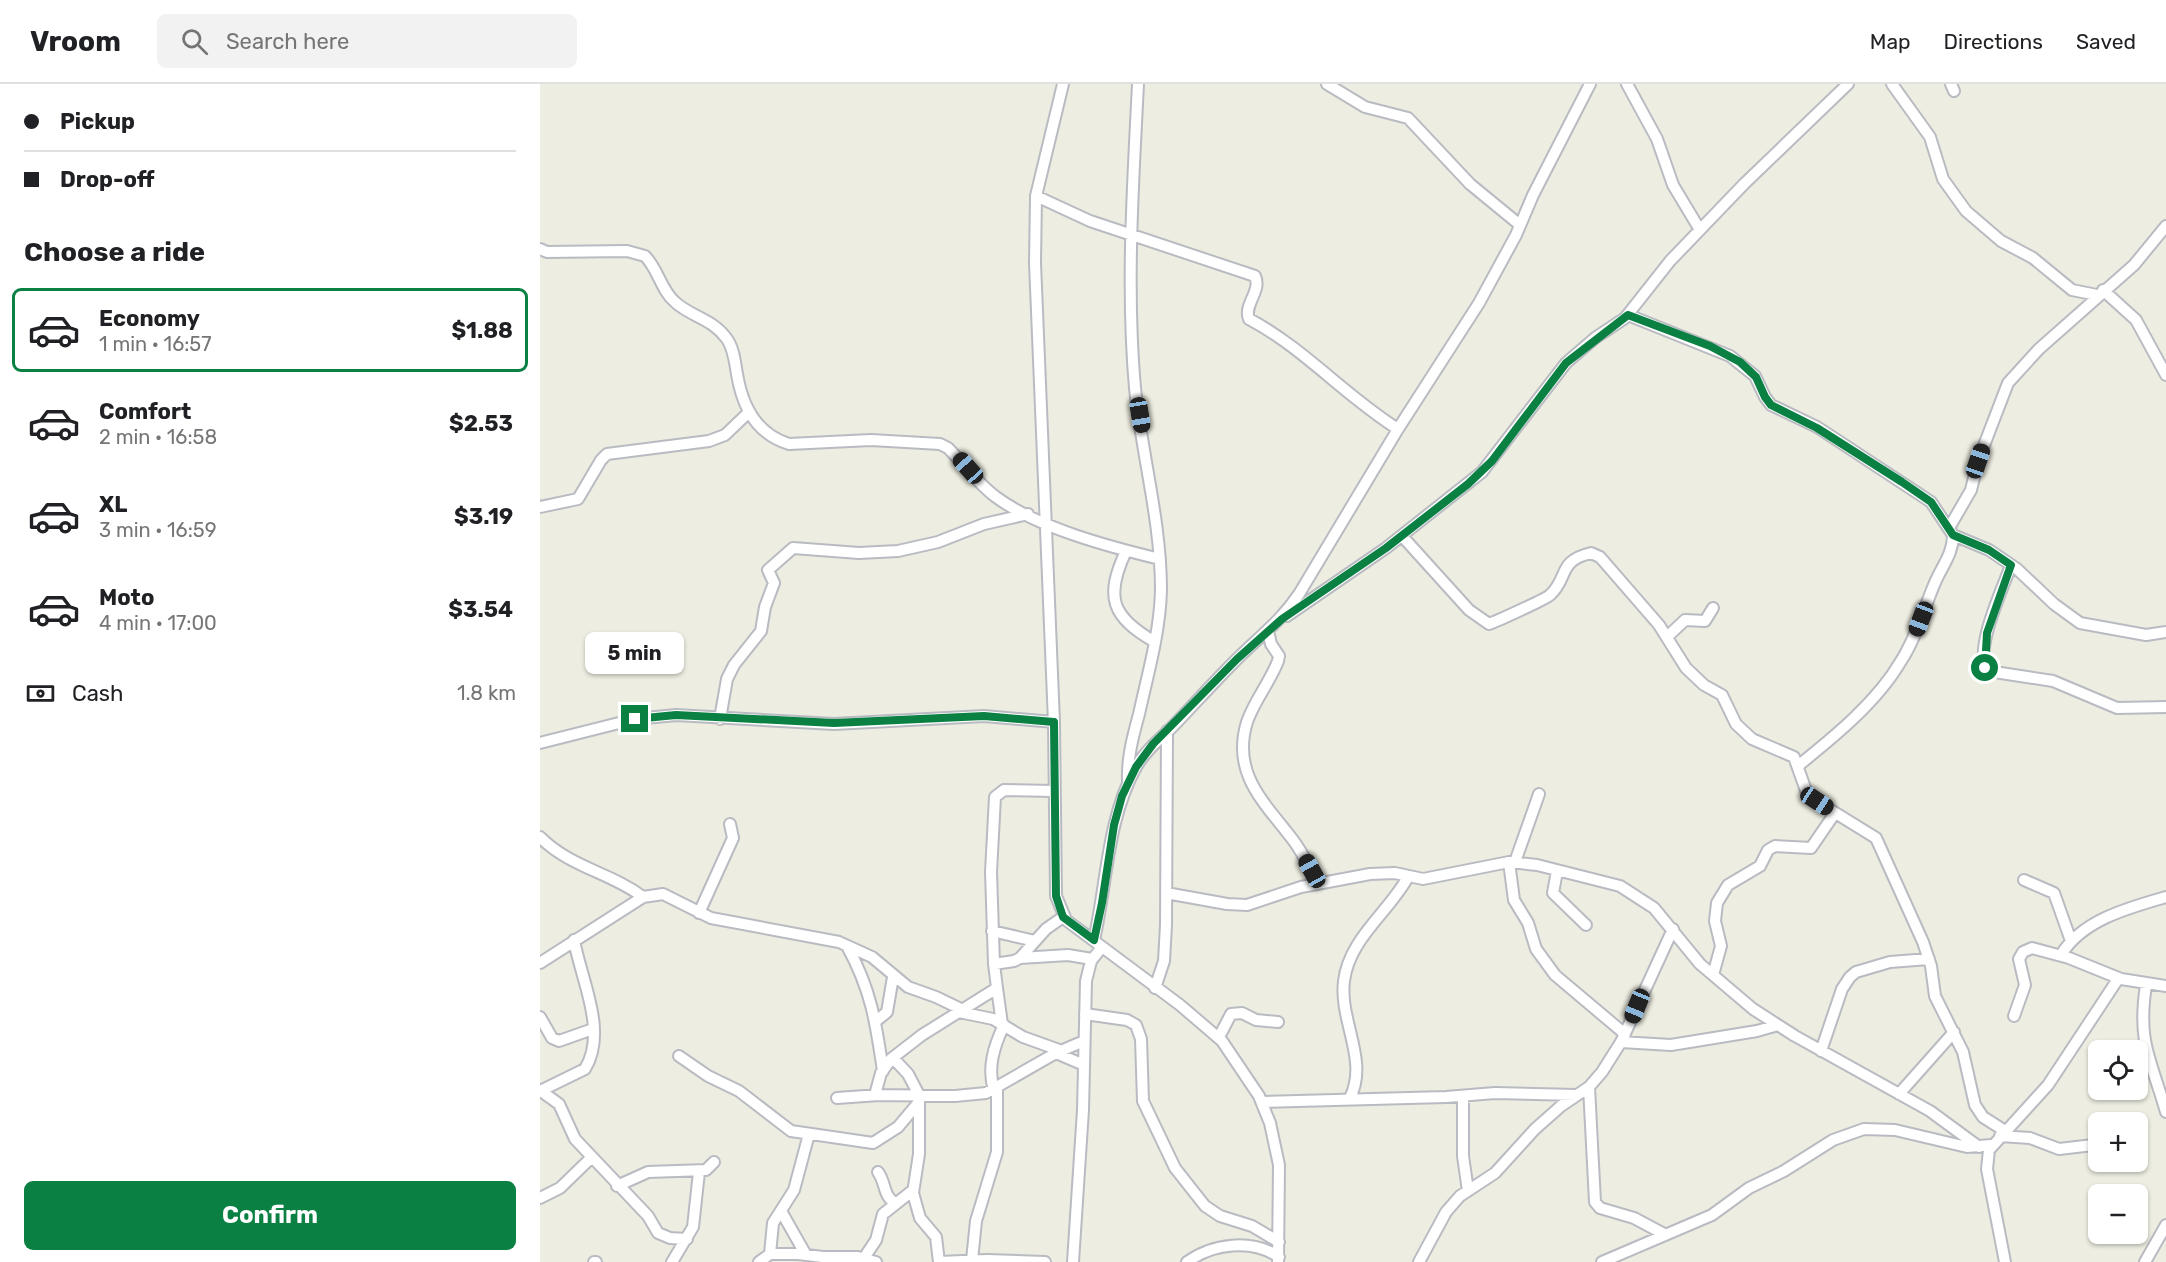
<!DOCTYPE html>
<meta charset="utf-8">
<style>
:root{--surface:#fff;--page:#f2f2f2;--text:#202124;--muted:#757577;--line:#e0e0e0;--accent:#0b8043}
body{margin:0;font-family:Rubik,sans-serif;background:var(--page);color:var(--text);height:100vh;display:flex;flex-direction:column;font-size:22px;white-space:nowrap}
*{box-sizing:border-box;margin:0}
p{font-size:20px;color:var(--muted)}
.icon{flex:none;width:33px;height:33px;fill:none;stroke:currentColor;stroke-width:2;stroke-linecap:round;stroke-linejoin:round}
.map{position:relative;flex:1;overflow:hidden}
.drawer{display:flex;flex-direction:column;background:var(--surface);width:540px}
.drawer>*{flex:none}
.guide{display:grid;align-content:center;height:132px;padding:0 24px;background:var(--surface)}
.tools{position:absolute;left:1548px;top:956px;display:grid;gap:12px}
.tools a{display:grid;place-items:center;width:60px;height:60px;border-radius:9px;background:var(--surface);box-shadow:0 2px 4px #0004;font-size:30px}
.end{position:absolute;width:27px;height:27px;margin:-14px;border:8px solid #0b8043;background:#fff;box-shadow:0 0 0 3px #fff}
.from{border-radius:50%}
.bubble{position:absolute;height:42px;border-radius:9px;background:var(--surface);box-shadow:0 2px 4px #0004;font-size:20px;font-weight:700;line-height:42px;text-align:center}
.car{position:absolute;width:18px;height:36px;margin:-18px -9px;border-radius:8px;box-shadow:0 0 4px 2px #0007;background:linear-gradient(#222 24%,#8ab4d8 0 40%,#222 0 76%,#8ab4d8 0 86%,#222 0)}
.guide b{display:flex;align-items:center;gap:21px;height:57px;font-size:22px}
.guide b+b{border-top:2px solid var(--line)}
.guide i{width:15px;height:15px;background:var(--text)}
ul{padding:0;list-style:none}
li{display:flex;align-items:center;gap:18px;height:84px;margin:0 12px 9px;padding:0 12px;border:3px solid transparent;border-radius:9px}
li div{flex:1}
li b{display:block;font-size:22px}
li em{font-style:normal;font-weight:700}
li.current{border-color:var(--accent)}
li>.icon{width:54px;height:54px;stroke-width:1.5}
h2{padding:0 24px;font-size:27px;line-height:72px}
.pay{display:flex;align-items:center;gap:15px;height:66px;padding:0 24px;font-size:22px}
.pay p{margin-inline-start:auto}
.primary-button{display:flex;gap:12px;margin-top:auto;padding:12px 24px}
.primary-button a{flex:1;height:69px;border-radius:9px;background:var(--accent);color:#fff;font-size:24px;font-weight:700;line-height:69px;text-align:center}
header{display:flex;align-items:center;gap:36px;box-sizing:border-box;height:84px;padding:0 30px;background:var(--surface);border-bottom:2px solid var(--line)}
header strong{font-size:28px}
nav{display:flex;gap:33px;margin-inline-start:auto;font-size:21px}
.search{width:420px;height:54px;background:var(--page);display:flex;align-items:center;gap:15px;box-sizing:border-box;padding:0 21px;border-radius:9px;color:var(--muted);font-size:22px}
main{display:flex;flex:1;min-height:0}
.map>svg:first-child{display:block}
</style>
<header>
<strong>Vroom</strong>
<div class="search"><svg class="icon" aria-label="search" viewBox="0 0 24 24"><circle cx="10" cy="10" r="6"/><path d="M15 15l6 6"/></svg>Search here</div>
<nav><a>Map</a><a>Directions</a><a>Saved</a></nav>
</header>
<main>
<section class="drawer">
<div class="guide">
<b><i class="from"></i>Pickup</b>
<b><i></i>Drop-off</b>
</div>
<h2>Choose a ride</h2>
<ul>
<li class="current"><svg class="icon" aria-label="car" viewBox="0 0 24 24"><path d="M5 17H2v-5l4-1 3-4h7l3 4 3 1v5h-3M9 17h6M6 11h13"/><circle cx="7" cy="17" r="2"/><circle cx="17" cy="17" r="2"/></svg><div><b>Economy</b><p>1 min · 16:57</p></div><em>$1.88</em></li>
<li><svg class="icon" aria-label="car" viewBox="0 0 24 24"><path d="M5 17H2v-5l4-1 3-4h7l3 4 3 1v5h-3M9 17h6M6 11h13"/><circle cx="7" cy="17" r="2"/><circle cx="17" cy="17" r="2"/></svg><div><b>Comfort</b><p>2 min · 16:58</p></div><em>$2.53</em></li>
<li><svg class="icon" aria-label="car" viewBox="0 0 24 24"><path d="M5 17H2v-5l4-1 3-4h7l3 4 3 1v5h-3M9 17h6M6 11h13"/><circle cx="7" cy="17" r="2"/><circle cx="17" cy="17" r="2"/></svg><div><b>XL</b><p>3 min · 16:59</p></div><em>$3.19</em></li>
<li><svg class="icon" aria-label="car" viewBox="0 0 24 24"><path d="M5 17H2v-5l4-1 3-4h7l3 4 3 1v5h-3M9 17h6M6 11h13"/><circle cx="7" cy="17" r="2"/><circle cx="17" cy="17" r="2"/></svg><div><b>Moto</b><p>4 min · 17:00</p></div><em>$3.54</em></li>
</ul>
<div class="pay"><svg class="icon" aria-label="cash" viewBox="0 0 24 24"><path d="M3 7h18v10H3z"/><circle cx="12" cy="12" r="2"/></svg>Cash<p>1.8 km</p></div>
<div class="primary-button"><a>Confirm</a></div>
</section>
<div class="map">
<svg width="1626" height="1178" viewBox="0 0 1626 1178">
<rect width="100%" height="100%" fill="#eeede1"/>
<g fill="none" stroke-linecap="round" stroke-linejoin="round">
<g stroke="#b9bbc2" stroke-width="14">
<path id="minor" d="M523,0L496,112L495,179L514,638L516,812L526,836L640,921L682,957L719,1012L730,1039L739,1081L738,1178
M787,0L825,23L868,34L930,100L980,141
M1087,0L1117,55L1133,101L1160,146
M1352,0L1390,53L1403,95L1426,127L1461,157L1493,174L1532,206L1557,211
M1411,0L1414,7
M496,112L550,137L715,192C722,207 703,221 709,235C764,264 805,312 858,345
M0,165L7,168L87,167L105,172C118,185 121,206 135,218C151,233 172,234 187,255C194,265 195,279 197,290C202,321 216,350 249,360L331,356L400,360L408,364C424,380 438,400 456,413C498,444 570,463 620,475
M1563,206L1596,236L1626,291
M1088,231L1190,272L1215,292L1225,313L1231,321L1277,343L1379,410L1391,418L1413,451L1449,466L1477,485L1514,520L1540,539L1606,551L1626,548
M0,423L38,415L61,376L67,370L169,357L185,351L208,329
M1409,444L1431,406L1438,377L1468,299L1499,265L1594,181L1626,142
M862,452L929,526L949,540C957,537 1006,515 1010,511C1029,494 1017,477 1051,469L1060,473L1119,541L1146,584L1164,601L1182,611L1196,640L1212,655L1254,673L1268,712L1336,754L1383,858L1391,882L1395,912L1423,968L1435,1021L1443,1033L1465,1047
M586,467C564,514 572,533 615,558
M1471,481C1464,502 1432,568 1448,587L1513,597L1577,624L1626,623
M747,532L846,464L942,388L1026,279L1055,254L1085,234L1130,177L1204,100L1308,0
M728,547L731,560L739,572L738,577C730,598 714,617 707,638C691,690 725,719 753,756C763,769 770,785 778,799
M1127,553L1145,536L1165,537L1173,524
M180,635L187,595L194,581L221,547L225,523L234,499L228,486L253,464L319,469L358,467L398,458L444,440L488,430
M0,659L95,635L136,631L294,640L444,632L514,638
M1259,681C1295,652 1337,618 1361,577C1376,554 1383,527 1394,501C1401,483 1413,471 1413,451
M588,697C587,674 593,652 599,630C608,589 620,548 621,506C621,437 602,372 595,304C586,203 593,101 598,0
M0,753C31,784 70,788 103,813
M969,778L974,816L988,839L996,865L1015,891L1085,950
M975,778L999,710
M1017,787L1013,809L1046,841
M1484,796L1514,809L1531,857
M626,809L687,820L707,821L761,803L830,790L855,789L883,795L969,778L997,781L1080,802L1114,824L1160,880L1213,925L1255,952L1390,1027L1439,1063
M159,829L193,754L190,740
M452,847L495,857
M554,856C567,799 567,735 596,683C606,665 622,654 636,639C656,618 676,596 696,576C719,553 741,537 759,510L858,345L939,219L976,151L993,111L1050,0
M307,862C331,905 336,939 343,987
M1521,871C1542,836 1588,824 1626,813
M480,874L528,871L552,875
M0,879L103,813L123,810L171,834L299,858L332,873L368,903L396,913L423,926
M454,880L451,788L455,713L464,706L514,707
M1173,891L1181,862L1175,837L1177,819L1188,801L1220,782L1228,766L1235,762L1271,764L1295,729
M1606,901C1597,959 1611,975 1626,1028
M457,904L462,940
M615,904L624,877L626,841L627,647
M419,928L453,935L483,953L522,967
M545,930L587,936L596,941L601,955L603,1017L635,1084L665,1122L680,1132L712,1142L739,1158
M1474,932L1485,901L1479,875L1483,868L1492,864L1529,874L1581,895L1626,902
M0,933L12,954L19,957L53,945
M336,937L347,928L353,893
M679,953L691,930L702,929L716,936L738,938
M1081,958L1131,961L1217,947L1238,941
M1281,967L1302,905L1310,893L1316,888L1350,878L1389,875
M516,969L544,981
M139,972L168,992L199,1007L251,1047L333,1059L358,1043L379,1018
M353,974L368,990L379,1011V1070L373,1109L380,1134L396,1153L399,1178
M1049,1003L1055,1118L1060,1124L1094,1134L1124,1150
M454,1006C447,984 454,962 464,941
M0,1007L45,985C68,947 41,896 34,856
M1,1007L19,1020L35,1055L108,1132L118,1149L130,1154L147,1155
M1359,1010L1414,948
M335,1011L341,989L351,975L382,951L457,904L454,880L474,877L480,874L506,845L523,833
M923,1012V1072L928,1107
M297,1014L339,1011L415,1012L446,1009L516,969L544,957
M810,1014C829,976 799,937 804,897C809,855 848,829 868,793
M722,1018L906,1013L955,1009L1036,1011
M1460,1052L1490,1054L1519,1065L1553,1061
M338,1088C346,1099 343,1112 355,1119
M77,1102L108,1088L166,1086L174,1078
M0,1114L20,1104L52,1073
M241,1127L266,1171
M230,1170L233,1139L254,1106L269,1050
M324,1174L336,1156L343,1130L372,1107
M432,1176L436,1137L457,1068V1005
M54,1178H56
M132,1178L153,1143L159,1088
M219,1178L230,1170H258L283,1173H318L336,1178
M399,1178L447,1176L505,1178
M533,1178L543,1026L546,897L551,877L562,863
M647,1178C672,1160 711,1154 739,1173
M879,1178L906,1128L920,1112L955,1089L995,1045L1021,1022L1049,1003L1062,988L1081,958L1133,845
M1062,1178L1172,1131L1209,1104L1244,1087L1293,1056L1324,1045L1355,1046L1427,1063L1451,1061
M1465,1178L1447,1085L1449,1066L1508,1001L1578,895
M1605,1178L1626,1141"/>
</g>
<use href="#minor" stroke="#fff" stroke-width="10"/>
</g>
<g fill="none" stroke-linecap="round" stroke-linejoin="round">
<path stroke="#0b8043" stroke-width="8" d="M95,635L136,631L294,639L444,632L514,638L516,812L523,833L554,856L562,819L574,741L582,712L596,683L613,660L697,575L742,535L846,464L928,400L952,377L1026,279L1088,231L1170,262L1200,278L1216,293L1225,313L1231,321L1277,344L1362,398L1391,418L1413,451L1449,466L1471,481L1447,549L1445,584"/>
</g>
</svg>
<div class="tools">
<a><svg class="icon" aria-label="locate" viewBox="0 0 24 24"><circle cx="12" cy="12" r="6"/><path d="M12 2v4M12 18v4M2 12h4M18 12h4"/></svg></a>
<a>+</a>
<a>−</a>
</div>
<i class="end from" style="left:1445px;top:584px"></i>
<i class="end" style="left:95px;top:635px"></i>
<div class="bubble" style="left:45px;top:548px;width:99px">5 min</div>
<i class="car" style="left:600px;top:331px;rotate:171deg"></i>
<i class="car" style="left:1438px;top:377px;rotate:19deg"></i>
<i class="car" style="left:428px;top:384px;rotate:318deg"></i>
<i class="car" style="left:1381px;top:535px;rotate:201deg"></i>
<i class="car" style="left:1277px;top:717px;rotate:123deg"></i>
<i class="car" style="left:772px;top:787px;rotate:331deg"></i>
<i class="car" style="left:1097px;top:922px;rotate:202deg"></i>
</div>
</main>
